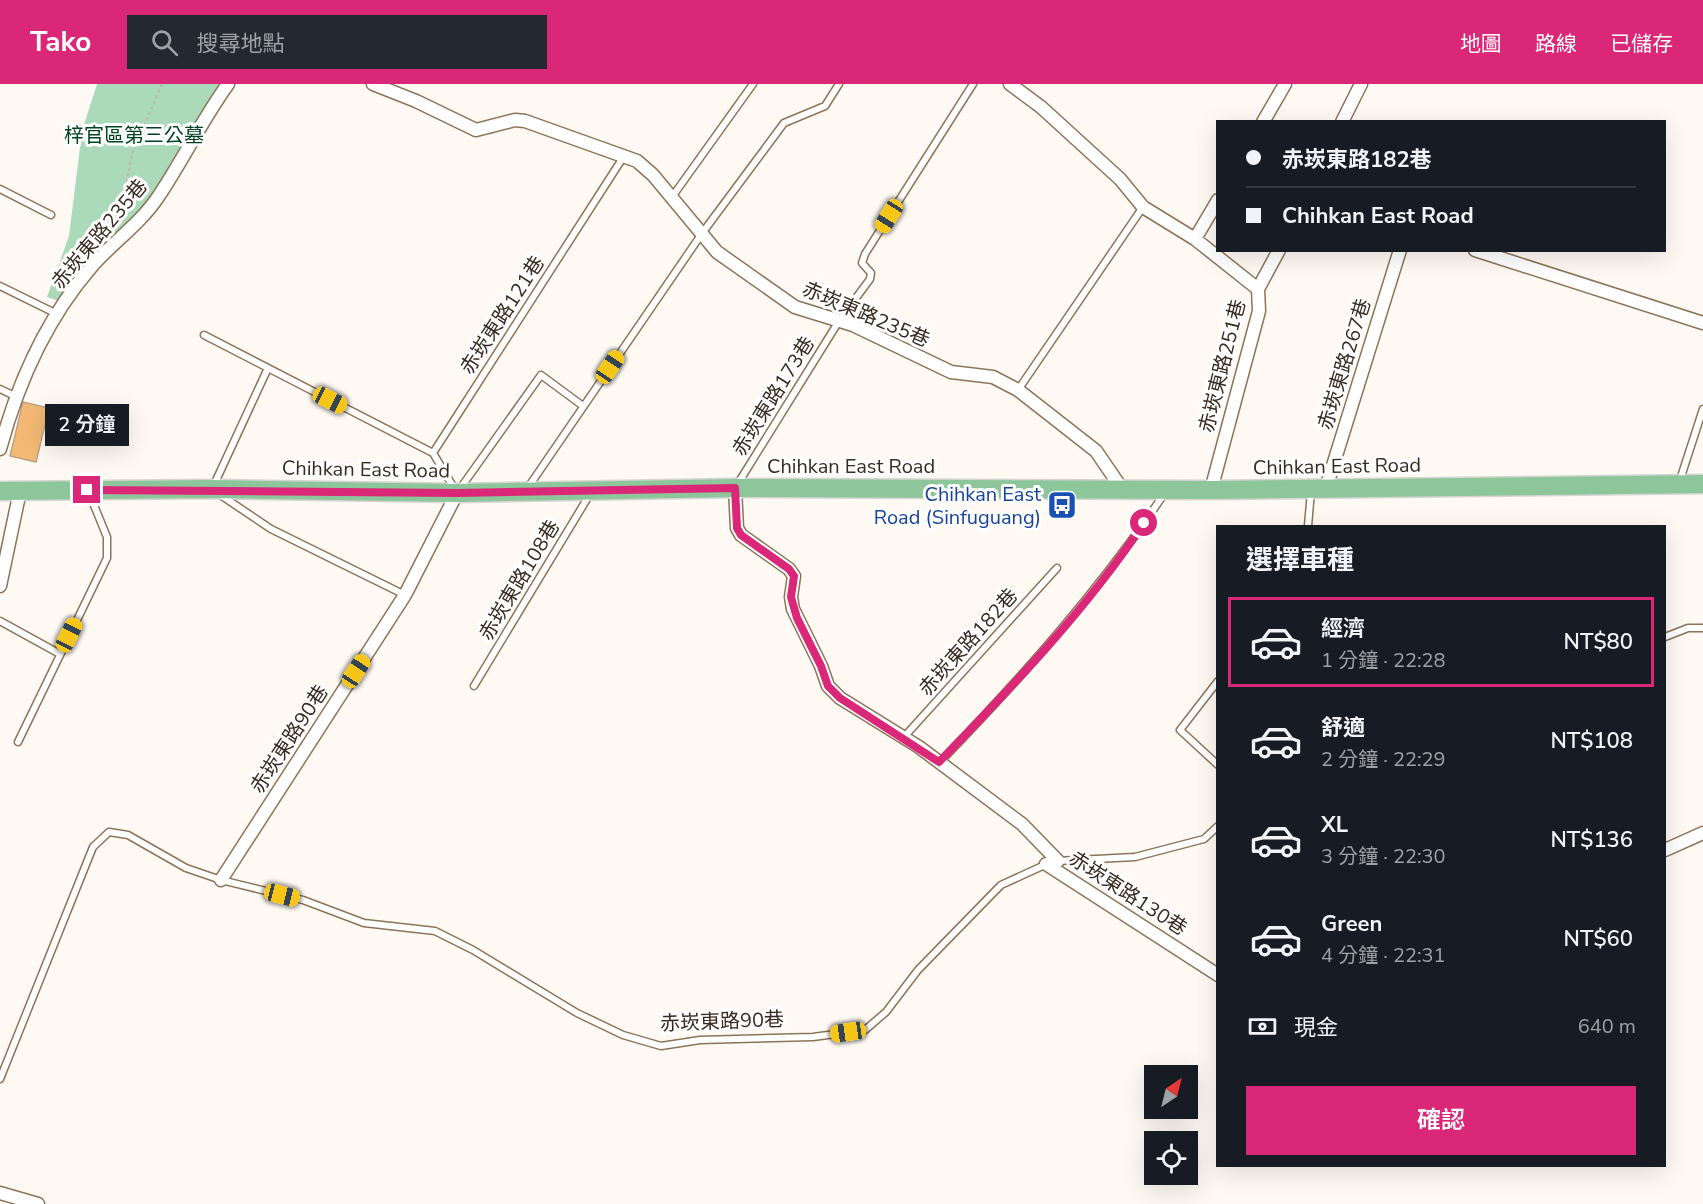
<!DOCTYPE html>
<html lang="zh-TW">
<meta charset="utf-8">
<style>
:root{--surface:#171b24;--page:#242831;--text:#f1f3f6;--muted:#9ea1a6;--line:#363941;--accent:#db2777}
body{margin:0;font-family:"Nunito Sans","Noto Sans TC",sans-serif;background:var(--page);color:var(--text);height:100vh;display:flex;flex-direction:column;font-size:22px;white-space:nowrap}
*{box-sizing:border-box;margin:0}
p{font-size:20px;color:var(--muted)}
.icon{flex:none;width:33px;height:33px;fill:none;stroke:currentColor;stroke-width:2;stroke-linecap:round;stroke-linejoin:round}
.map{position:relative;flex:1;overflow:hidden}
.details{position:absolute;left:1216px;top:441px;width:450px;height:642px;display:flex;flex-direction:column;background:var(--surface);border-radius:0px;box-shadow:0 6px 24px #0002}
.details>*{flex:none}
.hud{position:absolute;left:1216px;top:36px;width:450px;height:132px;border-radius:0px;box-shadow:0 6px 24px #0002;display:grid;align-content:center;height:132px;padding:0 30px;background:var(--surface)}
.needle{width:39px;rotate:35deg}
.controls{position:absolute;left:1144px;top:981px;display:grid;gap:12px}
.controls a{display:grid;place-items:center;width:54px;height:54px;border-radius:0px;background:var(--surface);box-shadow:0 6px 24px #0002;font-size:30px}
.end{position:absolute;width:27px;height:27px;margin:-14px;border:8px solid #db2777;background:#fff;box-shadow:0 0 0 3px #fff}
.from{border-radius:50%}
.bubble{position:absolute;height:42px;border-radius:0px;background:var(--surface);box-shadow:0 6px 24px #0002;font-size:20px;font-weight:600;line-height:42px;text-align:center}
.car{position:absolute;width:18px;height:36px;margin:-18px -9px;border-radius:8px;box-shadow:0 0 4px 2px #0007;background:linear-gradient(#f5c518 24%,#345 0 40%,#f5c518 0 76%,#345 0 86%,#f5c518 0)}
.hud b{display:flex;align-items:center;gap:21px;height:57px;font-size:22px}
.hud b+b{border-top:2px solid var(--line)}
.hud i{width:15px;height:15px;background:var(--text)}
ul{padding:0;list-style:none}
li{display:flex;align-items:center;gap:18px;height:90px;margin:0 12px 9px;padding:0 18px;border:3px solid transparent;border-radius:0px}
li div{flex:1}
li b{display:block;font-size:22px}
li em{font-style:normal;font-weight:600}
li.on{border-color:var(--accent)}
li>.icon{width:54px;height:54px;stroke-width:1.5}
h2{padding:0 30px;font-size:27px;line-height:72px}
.pay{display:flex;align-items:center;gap:15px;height:66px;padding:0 30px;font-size:22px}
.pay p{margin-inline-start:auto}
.action{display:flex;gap:12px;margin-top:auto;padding:12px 30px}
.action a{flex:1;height:69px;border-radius:0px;background:var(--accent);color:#fff;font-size:24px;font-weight:600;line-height:69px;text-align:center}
header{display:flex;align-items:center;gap:36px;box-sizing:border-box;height:84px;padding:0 30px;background:var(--accent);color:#fff}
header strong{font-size:28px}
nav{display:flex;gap:33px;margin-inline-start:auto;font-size:21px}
.search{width:420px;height:54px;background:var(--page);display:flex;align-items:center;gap:15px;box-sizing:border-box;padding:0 21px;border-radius:0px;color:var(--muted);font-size:22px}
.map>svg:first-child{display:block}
</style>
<header>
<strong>Tako</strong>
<div class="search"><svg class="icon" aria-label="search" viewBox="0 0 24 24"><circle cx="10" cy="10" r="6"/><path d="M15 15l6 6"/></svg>搜尋地點</div>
<nav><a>地圖</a><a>路線</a><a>已儲存</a></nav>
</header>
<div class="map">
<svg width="1703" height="1120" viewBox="0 0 1703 1120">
<rect width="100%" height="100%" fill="#fef9f3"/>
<path fill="#aadab9" d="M97,0H228L158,113L65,219L47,213L69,152L82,47Z"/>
<path fill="#f3b974" stroke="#bca386" stroke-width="1.5" d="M23,318L49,324L36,378L10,372Z"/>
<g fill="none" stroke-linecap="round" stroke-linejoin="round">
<g stroke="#8c7459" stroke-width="9">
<path id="lane" d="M0,105L51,131
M672,113L753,0
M0,202L57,230
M204,251L433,369
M0,305L15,312
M1018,306L1143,123
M433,369L624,72
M433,369L457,409L541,291L583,322
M1679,399L1703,325
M737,401L839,237L870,195L871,189L862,179L865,170L973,0
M213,403L268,284
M527,405L703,148L784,39L825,22L839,0
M219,410L271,445L405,511
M1308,442L1311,407
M0,537L60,570
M1665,553L1688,544H1703
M1218,597L1180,646L1218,681
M474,602L590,410
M904,653L1057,484
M18,658L107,474V453L89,409
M940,678C1021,594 1099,507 1164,410
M1057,777L1135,773L1204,755L1218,742
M0,995L93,763L109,748L128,751L186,784L221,796L303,816L364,839L435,847L473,866L577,929L623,951L661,962L700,956L813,953L865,946L886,928L918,886L1001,801L1047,780"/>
</g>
<g stroke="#8c7459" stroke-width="15">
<path id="street" d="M373,0L416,17L476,46L515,36L525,37L637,77L653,91L717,168L795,223L853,241L951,288L993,293L1018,306L1096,367L1122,405
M1010,0L1041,23L1120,95L1143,123L1195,155L1258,205
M1263,38L1285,0
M1342,38L1361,0
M1195,155L1218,116
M1475,166L1703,239
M0,365C18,298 46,235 92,182C113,158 140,140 158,113C183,76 202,36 228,0
M735,404L737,444L741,451L789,485L794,492L791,513L793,525L821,582L828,602L840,614L919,663L1022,740L1058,777
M1326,404L1400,166
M1211,406L1259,227L1258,205L1279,166
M0,502L20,407
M1665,766L1703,749
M1046,780L1218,891
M221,796L405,511L457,409
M0,1109L38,1120"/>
</g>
<g stroke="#d7d5d2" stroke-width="21">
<path id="primary" d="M0,407L212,405L457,409L735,404L1211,406L1703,400"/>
</g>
<path stroke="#bcb5ae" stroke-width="2" stroke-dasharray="3 3" stroke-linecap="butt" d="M93,161L123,117L132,70L162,0"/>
<use href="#lane" stroke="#fff" stroke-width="6"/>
<use href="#street" stroke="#fff" stroke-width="12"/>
<use href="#primary" stroke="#8cc69a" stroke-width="18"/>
</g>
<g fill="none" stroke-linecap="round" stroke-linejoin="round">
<path stroke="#db2777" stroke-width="8" d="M87,406L457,409L735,404L737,444L741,451L789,485L794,492L791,513L797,534L821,582L828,602L840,614L939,678C1012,603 1086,526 1144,439"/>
</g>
<defs>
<g id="bus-square" transform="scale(1.5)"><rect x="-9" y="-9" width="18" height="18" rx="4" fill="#1a4fb4" stroke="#fff"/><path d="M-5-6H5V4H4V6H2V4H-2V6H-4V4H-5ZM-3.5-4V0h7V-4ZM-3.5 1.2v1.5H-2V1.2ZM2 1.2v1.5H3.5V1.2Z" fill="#fff"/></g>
</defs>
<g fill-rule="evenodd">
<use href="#bus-square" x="1062" y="421"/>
</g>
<g text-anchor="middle" stroke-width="6" stroke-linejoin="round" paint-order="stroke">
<g font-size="20" fill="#004221" stroke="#fff">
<text x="134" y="58">梓官區第三公墓</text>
</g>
<g font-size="20" fill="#362b20" stroke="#fff">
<text transform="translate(99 150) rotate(-50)" y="7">赤崁東路235巷</text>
<text transform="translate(866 230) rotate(23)" y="7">赤崁東路235巷</text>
<text transform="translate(502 231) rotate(-57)" y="7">赤崁東路121巷</text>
<text transform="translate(1344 280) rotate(-73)" y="7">赤崁東路267巷</text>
<text transform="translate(1222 282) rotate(-76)" y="7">赤崁東路251巷</text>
<text transform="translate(773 312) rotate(-58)" y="7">赤崁東路173巷</text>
<text x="851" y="389">Chihkan East Road</text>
<text transform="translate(1337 382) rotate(-1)" y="7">Chihkan East Road</text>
<text transform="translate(366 385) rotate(1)" y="7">Chihkan East Road</text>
<text transform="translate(519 496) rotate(-59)" y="7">赤崁東路108巷</text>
<text transform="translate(968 558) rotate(-48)" y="7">赤崁東路182巷</text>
<text transform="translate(289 655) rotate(-57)" y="7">赤崁東路90巷</text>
<text transform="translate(1128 809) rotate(33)" y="7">赤崁東路130巷</text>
<text transform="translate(722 937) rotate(-2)" y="7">赤崁東路90巷</text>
</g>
<g font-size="20" fill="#164399" stroke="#fff" text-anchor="end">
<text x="1041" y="417">Chihkan East<tspan x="1041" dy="23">Road (Sinfuguang)</tspan></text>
</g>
</g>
</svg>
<div class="controls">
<a><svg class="needle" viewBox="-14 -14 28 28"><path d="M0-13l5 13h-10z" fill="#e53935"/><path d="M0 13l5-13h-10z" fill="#9ea1a6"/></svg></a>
<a><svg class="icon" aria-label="locate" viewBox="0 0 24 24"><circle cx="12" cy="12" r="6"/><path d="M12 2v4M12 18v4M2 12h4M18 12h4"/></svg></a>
</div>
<i class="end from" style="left:1144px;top:439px"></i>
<i class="end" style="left:87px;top:406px"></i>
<div class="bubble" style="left:45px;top:320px;width:84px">2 分鐘</div>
<i class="car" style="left:889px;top:132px;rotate:212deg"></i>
<i class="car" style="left:610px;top:283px;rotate:34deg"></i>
<i class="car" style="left:330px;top:316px;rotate:117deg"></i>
<i class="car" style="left:69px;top:551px;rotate:26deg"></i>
<i class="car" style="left:356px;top:587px;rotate:33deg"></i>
<i class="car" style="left:282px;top:811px;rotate:104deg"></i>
<i class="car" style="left:848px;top:948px;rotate:262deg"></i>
<div class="hud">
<b><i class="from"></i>赤崁東路182巷</b>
<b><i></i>Chihkan East Road</b>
</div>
<section class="details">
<h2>選擇車種</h2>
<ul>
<li class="on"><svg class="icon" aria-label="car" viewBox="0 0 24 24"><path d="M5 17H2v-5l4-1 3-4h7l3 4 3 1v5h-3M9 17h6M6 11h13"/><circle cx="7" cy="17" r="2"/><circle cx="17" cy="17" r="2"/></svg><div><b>經濟</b><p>1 分鐘 · 22:28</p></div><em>NT$80</em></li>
<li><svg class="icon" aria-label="car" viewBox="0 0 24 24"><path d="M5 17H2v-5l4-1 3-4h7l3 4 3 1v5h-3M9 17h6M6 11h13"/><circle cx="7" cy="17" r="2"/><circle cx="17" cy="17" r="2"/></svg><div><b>舒適</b><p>2 分鐘 · 22:29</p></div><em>NT$108</em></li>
<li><svg class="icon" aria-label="car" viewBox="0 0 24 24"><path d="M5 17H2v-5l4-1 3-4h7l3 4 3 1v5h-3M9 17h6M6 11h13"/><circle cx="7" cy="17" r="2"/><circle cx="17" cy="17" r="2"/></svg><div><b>XL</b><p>3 分鐘 · 22:30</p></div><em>NT$136</em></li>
<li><svg class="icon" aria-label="car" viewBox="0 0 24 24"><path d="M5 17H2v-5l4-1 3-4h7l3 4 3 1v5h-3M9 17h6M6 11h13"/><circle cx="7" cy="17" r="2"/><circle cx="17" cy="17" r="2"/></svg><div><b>Green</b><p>4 分鐘 · 22:31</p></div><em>NT$60</em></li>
</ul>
<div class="pay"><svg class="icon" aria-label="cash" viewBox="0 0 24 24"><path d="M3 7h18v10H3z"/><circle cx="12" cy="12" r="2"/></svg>現金<p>640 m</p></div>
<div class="action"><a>確認</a></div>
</section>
</div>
